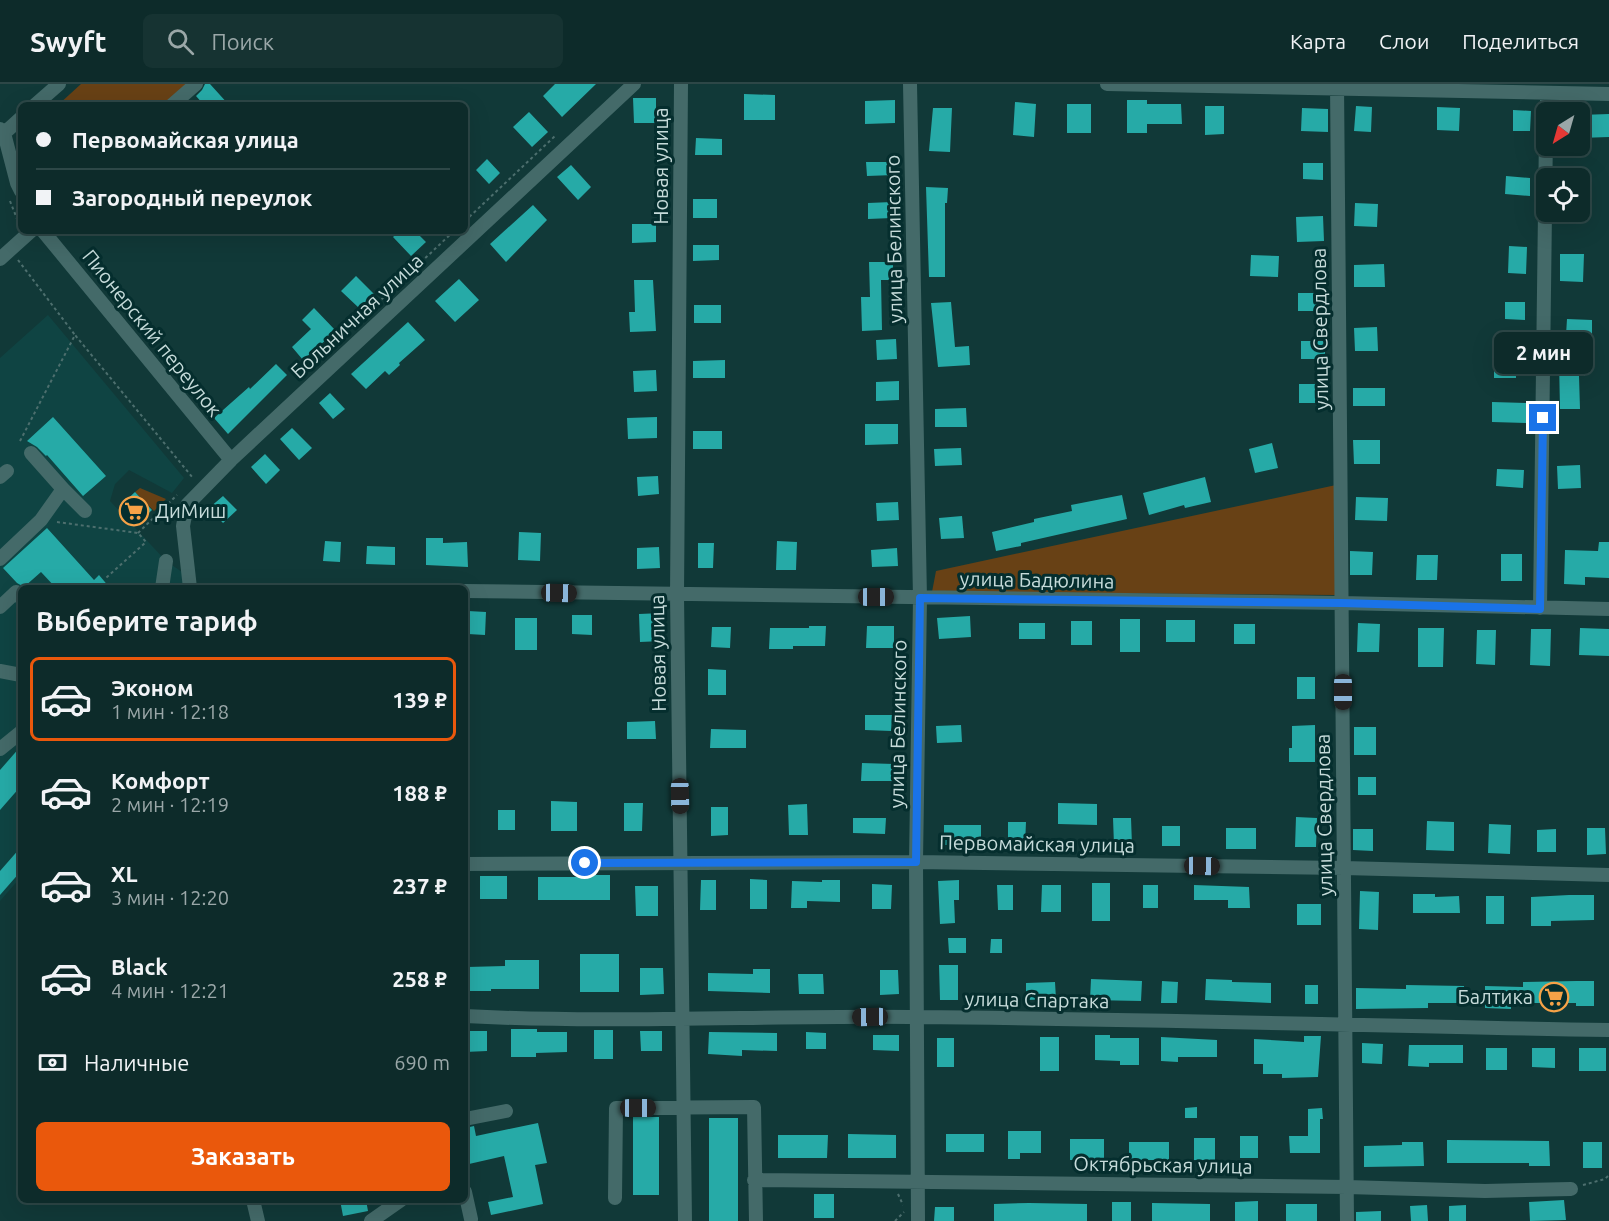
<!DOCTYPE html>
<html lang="ru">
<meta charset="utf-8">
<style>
:root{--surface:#0d2b2a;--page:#163332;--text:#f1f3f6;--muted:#9aa7a8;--line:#2d4747;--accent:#ea580c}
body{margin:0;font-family:Ubuntu,sans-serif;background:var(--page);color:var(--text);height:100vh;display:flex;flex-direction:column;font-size:22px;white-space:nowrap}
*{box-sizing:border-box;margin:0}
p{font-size:20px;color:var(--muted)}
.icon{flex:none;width:33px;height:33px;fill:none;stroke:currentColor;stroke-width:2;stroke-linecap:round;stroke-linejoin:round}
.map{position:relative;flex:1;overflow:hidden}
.details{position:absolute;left:18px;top:501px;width:450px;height:618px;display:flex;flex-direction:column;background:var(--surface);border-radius:9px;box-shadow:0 6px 24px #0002,0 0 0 2px var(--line)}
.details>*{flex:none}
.top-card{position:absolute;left:18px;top:18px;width:450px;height:132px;border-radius:9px;box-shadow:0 6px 24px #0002,0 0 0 2px var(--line);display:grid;align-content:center;height:132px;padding:0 18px;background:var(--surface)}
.needle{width:39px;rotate:217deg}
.tools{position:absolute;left:1536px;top:18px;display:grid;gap:12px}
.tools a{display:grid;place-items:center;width:54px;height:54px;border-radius:9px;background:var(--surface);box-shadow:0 6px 24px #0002,0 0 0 2px var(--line);font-size:30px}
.end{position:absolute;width:27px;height:27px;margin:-14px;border:8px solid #1a73e8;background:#fff;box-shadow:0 0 0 3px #fff}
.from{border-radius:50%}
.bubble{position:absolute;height:42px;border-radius:9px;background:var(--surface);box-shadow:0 6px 24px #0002,0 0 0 2px var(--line);font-size:20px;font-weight:700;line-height:42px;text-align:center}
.car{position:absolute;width:18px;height:36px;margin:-18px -9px;border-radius:8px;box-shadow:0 0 4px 2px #0007;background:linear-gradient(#222 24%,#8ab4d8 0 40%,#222 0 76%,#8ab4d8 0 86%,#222 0)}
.top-card b{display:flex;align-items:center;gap:21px;height:57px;font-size:22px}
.top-card b+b{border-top:2px solid var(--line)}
.top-card i{width:15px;height:15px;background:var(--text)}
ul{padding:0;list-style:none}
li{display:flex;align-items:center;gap:18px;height:84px;margin:0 12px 9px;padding:0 6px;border:3px solid transparent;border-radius:9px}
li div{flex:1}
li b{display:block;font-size:22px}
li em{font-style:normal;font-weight:700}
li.current{border-color:var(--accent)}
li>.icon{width:54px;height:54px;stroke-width:1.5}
h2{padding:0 18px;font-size:27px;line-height:72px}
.pay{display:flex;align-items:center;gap:15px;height:66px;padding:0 18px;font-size:22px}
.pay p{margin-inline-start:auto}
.primary-button{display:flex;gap:12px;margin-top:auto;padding:12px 18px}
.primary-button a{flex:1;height:69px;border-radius:9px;background:var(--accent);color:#fff;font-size:24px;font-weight:700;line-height:69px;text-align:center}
header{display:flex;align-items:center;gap:36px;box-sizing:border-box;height:84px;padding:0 30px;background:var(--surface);border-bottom:2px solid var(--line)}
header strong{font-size:28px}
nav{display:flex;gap:33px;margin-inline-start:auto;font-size:21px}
.search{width:420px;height:54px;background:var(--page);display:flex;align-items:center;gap:15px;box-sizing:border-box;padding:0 21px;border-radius:9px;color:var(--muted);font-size:22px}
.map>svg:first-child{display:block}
</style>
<header>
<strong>Swyft</strong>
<div class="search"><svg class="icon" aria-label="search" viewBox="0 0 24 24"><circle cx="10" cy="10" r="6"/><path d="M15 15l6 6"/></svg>Поиск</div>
<nav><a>Карта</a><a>Слои</a><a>Поделиться</a></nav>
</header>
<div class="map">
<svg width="1609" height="1137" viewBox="0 0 1609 1137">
<rect width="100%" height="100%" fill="#113938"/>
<path fill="#0f4443" d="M48,231L184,394L172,409L129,386L115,400L110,417L166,477L182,488L184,504H21V793L0,817V274Z"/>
<path fill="#684115" d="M81,0H188L164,21H58Z
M1336,401V511L932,508L936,487Z
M140,404L166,415L154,427L135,408Z"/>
<path fill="#26aaa7" d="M205,0H210L229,21H204L196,12L202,6Z
M555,0H596L562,33L543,12Z
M744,10L775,11V36H744Z
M633,14H656V39H634Z
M895,16V39L865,40V17Z
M1127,16H1147V20H1181L1182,40H1147V49H1127Z
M1015,18L1036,20L1034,53L1013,51Z
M1067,20H1091V49H1067Z
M1205,22H1224V50L1205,51Z
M1356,22L1372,23L1371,48L1354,47Z
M1437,23L1460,24L1459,47L1437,46Z
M933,24H952L950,68L929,67Z
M1302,24L1328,25V48L1301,47Z
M1513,26L1531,27L1530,47H1513Z
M529,28L548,48L532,63L513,43Z
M1609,30V53L1580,54V31Z
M696,54L722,55V71H695Z
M487,75L500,89L489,100L476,86Z
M866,78H894V91L867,92Z
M1303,79H1323V96L1303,95Z
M571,81L591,103L578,116L557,93Z
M1506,92L1530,94V112L1505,110Z
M926,103L948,104L947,119H945V193H929Z
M693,115H717V134H693Z
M892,118V134L868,135V119Z
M1355,119L1378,120L1377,143L1354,142Z
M533,121L547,136L506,178L490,160Z
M1323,132L1324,157L1297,158L1296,133Z
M632,140H656V158L632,159Z
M399,147H415L426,158L411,172L393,153Z
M693,161H719V176L693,177Z
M1509,162L1527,163L1526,190L1508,189Z
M1560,170H1584L1583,198L1560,197Z
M1251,171L1279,172L1278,193L1250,192Z
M869,178H893V196H881L882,246L862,247L861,213H870Z
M1384,180L1385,203H1354V181Z
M356,192L374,210L359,224L341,207Z
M459,195L479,216L455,238L435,217Z
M634,196H653L656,247L630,248L629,228H635Z
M1298,209H1324V227H1298Z
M951,218L955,263L969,262L970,281L938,283L931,219Z
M1505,218H1525V236L1505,235Z
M694,221H721V239H694Z
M314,224L336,247L303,276L292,263L311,245L302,236Z
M1567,235L1592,236V251H1566Z
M408,238L425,256L399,279L400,281L389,291L385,287L366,305L351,290Z
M1377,243L1378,267H1355L1354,244Z
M896,255L897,275L877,276L876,256Z
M1301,257H1325V275H1301Z
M1494,269L1516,270V294H1494Z
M725,276V294H693V277Z
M1559,277H1585V292H1579L1580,325H1560Z
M276,280L287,291L228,350L214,334L249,303L250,305Z
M656,286L657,307L634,308L633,287Z
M899,297V316L876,317V298Z
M1299,300H1325V319H1299Z
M1353,304H1385V322H1353Z
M330,309L345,325L333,335L319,319Z
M1492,318L1526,319V339L1492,338Z
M966,324L967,343H935V325Z
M53,333L106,392L83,412L47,371L46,372L37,363L27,357Z
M657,333V354L628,355L627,334Z
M865,340H898V360L865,361Z
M292,344L312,364L299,376L280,355Z
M693,347H722V365H693Z
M1353,356H1380V380H1354Z
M1272,359L1278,384L1255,389L1249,365Z
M961,364L962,381L935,382L934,365Z
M265,370L280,386L266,400L251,383Z
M1580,381L1581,404L1558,405L1557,382Z
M1497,385L1524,386L1523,404L1496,402Z
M658,392L659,410L638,412L637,393Z
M1205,393L1211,418L1185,424L1184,421L1149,431L1143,409Z
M135,408L152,426L137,440L120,422Z
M1122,411L1127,435L1021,459V462L996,467L992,448L1034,438V435L1072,427L1071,421Z
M223,412L237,426L223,439L209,424Z
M1356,413L1388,414L1387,437L1355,436Z
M898,418L899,436L877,437L876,419Z
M962,432L964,454L941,455L939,434Z
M47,444L94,496L99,491L110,504H56L41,488L24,503L17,499L3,484Z
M519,448L541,449L540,477L518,476Z
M426,454H443V459L467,458L468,483L426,481Z
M325,457L341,458L340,478L323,477Z
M777,457L797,458L796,486H776Z
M1599,458H1609V494L1585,493V501L1564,500L1565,466L1598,467Z
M698,459H714L713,484H698Z
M367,462L395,463V481L366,480Z
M659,463L660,484L637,485V464Z
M897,464L898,482L872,483L871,466Z
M1350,467L1373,468L1372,491H1350Z
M1501,470H1522V497H1501Z
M1417,471H1438L1437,496H1416Z
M468,527L486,528L485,551L468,550Z
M662,529V557L640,558L639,530Z
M572,531H592V551L572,550Z
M970,532L971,553L939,555L937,534Z
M515,534H537V566H515Z
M1120,535H1140V568H1120Z
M1166,536H1195V558H1166Z
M1071,537H1092V561H1071Z
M1019,539H1045V555H1019Z
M1358,539L1380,540L1379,568H1357Z
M1234,540H1255V560H1234Z
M809,542H826L825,562H793V565H769L770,544H809Z
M867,542H894V564H866Z
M712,543H731L730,564L711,563Z
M1418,544H1444L1443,583H1418Z
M1580,544L1609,545V572L1579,571Z
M1531,545H1551L1550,582L1530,581Z
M1477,546H1496L1495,581L1476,580Z
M708,585L726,586V611H708Z
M1297,593H1315V615H1297Z
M865,631H892L891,647L865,646Z
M655,637L656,655H627V638Z
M961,641L962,658L937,659L936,642Z
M1315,641V678H1289V664H1292V642Z
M1354,643H1376V671H1354Z
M711,645L746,646V664H710Z
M21,662V702L0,726V686Z
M862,679L894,680V697H861Z
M1358,693H1376V711H1358Z
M551,717L577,718V747H551Z
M624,719H643L642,747H624Z
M1058,719L1097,720V741L1058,740Z
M807,720L808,751H789L788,721Z
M711,723H728V751L711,752Z
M498,726H515V746H498Z
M1296,733L1317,734L1316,763H1295Z
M853,734H886L885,750L853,749Z
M1113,734H1131L1132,761H1114Z
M1427,737L1454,738V767L1426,766Z
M1008,738H1026L1025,761H1008Z
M1489,740L1511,741L1510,770L1488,769Z
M944,741H981V761H944Z
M1162,742H1180V762H1162Z
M1226,744H1256V765H1226Z
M1587,744H1605L1606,770L1587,771Z
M1353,745H1373V767L1353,766Z
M1556,745V768H1537V746Z
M21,763V787L0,811V787Z
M581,791H610V816H538V793H581Z
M480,792H507V815H480Z
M750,795L767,796V825H750Z
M701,796H716V826H700Z
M822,796H840V818L807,817V824H791L792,797L822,798Z
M959,796V816H954L955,839L940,840L938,797Z
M1092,799H1110V837H1092Z
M872,800L892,801L891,825H872Z
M997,801H1013V826H998Z
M1042,801H1061V828H1041Z
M1143,801H1158V824H1143Z
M1194,801L1249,803L1250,824H1228V816H1194Z
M635,802H658V832H636Z
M1360,807L1379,808L1378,846L1359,845Z
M1413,810H1435V813L1459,812L1460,829H1413Z
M1569,811H1594V836L1551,837V842H1531V813Z
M1486,812H1504V840H1486Z
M1297,820H1321V841H1297Z
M948,854H966V869H949Z
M991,855H1002V869H990Z
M580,870H619V908H580Z
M505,876H539V905H491V907H467V883L505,882Z
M939,881H958V916H940Z
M640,884H663L664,910L640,911Z
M753,885H770V909L708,907V889L753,890Z
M880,886H898L899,910L880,911Z
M798,890H823L824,910H799Z
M1091,895L1142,897L1141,917L1090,916Z
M1206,895L1232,896V898L1271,899V919L1205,916Z
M1162,897L1178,898L1177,919H1161Z
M1576,897H1594V922H1576V919H1511V925L1485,924V902L1523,903V898Z
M1055,898L1056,915L1026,916V899Z
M1305,901H1318V920H1305Z
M1406,901L1464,902V919H1428V924L1356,925V904L1406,905Z
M511,945H537V948H567V968L536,969V973H511Z
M594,946H613V975H594Z
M465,947H487V967L465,968Z
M640,947H662V967H641Z
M709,948L777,949V967L742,966V972L708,970Z
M806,948L826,949V965H806Z
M873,951H899V967L873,966Z
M1095,951H1110V954H1139V981H1120V977L1095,976Z
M1304,952H1321L1318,993L1282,994V990H1263V980H1254V955L1304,958Z
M1040,953H1059V987H1040Z
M1161,953L1217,956V973H1178V978L1161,977Z
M937,954H954V983H937Z
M1362,959L1383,960L1382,980L1362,979Z
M1409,961H1463V979H1429V983L1408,982Z
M1486,964H1507V986H1486Z
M1532,964H1555V984L1532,983Z
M1579,964H1606V987H1579Z
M1197,1023V1034H1185V1024Z
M1322,1024L1323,1035H1320V1069H1290L1289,1052H1308V1025Z
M633,1033H659V1111H633Z
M709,1034H738V1137H709Z
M538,1039L547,1079L535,1081L543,1120L491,1131L488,1118L513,1113L504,1072L469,1080L465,1060V1044L474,1042L476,1052Z
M1008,1047H1041V1069H1020V1075H1008Z
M848,1050L896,1051V1074H848Z
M946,1050H984V1068H946Z
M778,1051H828L827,1074H778Z
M1240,1052H1258V1074H1240Z
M1194,1054H1215V1076H1194Z
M1070,1055H1104V1076H1070Z
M1447,1056L1549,1057L1550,1082H1529V1079H1447Z
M1129,1058H1169V1076H1129Z
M1402,1058H1423L1424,1082L1364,1083V1062L1402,1061Z
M1583,1058H1602V1084H1583Z
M814,1110H834V1134H814Z
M340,1116H366L368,1127L343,1132Z
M1564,1116L1566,1136L1530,1137L1529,1118Z
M1258,1117V1137H1235V1118Z
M1112,1118H1131V1137H1112Z
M1029,1119L1087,1120V1137H994V1120Z
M1152,1119L1210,1120V1137H1152Z
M1286,1120H1317V1137H1286Z
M1427,1121L1428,1137H1411L1410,1122Z
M1466,1121V1137H1449V1122Z
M935,1123H954V1137H934Z
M1381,1127V1137H1356V1128Z"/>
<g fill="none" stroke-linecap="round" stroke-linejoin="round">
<path stroke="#4d6f6e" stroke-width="2" stroke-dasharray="3 3" stroke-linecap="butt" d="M10,117L19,140
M465,137L555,52
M18,176L75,251
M351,244L454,147
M20,357L75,251L193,394
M57,438L138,449L146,458L106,494
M138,449L177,411
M1583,1101L1605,1095L1609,1091
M898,1110L903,1121
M895,1137L904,1128"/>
<path stroke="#446a69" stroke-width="14" d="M681,0L677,511L685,1137
M910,0L920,514L916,778L918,1137
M1107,0L1609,10
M1337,0L1347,1137
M35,21L59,0
M172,21L196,0
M1547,28V10
M0,45L4,49L17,99L21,107
M0,53L21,34
M43,147L231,376
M0,175L31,147
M0,393L7,387
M63,405L85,427
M0,475L41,436L63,405L31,369
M162,504L166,477
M190,504L183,442L187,421L231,376L634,0
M465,507L1342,519L1609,525
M0,523L16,508L21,514
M1540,524L1546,48
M0,587L21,591
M0,665L21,648
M465,780L916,778L1344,784L1609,791
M465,932C616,940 768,931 919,933C1149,935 1379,942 1609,946
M465,1035L506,1027
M754,1096L1347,1103L1485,1107L1571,1105
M465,1108L471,1135
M615,1114L616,1024L754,1023L756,1137
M253,1116L258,1137
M371,1137L401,1116"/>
</g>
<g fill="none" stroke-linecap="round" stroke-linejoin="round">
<path stroke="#1a73e8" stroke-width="8" d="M585,779L916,778L920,514L1342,519L1540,525L1543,334"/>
</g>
<defs>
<g id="supermarket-ring" transform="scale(1.5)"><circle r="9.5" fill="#052e2e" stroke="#f6a247" stroke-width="1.5"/><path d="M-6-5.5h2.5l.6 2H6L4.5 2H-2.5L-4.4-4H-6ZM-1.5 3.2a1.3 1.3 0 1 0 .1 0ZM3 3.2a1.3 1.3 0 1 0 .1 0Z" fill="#f6a247"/></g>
</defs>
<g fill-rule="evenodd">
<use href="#supermarket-ring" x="134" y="427"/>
<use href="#supermarket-ring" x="1554" y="913"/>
</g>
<g text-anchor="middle" stroke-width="6" stroke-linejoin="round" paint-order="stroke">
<g font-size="20" fill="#c6dbda" stroke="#052e2e">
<text transform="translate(661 82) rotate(-90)" y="7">Новая улица</text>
<text transform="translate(894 155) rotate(-91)" y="7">улица Белинского</text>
<text transform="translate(357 232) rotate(-43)" y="7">Больничная улица</text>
<text transform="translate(1320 245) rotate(-91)" y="7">улица Свердлова</text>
<text transform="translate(152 249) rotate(51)" y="7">Пионерский переулок</text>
<text transform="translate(1037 496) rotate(1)" y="7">улица Бадюлина</text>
<text transform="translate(658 569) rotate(-91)" y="7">Новая улица</text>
<text transform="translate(898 640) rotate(-89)" y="7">улица Белинского</text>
<text transform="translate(1324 731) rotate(-91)" y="7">улица Свердлова</text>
<text transform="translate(1037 760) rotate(1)" y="7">Первомайская улица</text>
<text transform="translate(1037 916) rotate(1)" y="7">улица Спартака</text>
<text transform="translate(1163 1081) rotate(1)" y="7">Октябрьская улица</text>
</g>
<g font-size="20" fill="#c6dbda" stroke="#052e2e" text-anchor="start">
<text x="155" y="434">ДиМиш</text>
<text x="1533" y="920" text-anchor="end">Балтика</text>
</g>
</g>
</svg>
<div class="tools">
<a><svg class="needle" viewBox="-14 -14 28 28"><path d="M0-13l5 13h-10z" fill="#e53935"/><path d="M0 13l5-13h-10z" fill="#9aa7a8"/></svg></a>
<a><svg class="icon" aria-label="locate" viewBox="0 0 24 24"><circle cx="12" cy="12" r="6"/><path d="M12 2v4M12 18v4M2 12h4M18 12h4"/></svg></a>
</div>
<i class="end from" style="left:585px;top:779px"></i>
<i class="end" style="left:1543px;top:334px"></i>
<div class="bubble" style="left:1494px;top:248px;width:99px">2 мин</div>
<i class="car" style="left:559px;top:509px;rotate:91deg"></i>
<i class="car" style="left:876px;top:513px;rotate:90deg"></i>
<i class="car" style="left:1343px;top:608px;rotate:180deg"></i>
<i class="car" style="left:680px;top:712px;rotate:179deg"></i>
<i class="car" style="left:1202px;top:782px;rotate:91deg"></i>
<i class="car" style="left:870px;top:933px;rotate:269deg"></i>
<i class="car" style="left:638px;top:1024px;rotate:90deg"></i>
<div class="top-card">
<b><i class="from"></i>Первомайская улица</b>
<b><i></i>Загородный переулок</b>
</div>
<section class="details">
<h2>Выберите тариф</h2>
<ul>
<li class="current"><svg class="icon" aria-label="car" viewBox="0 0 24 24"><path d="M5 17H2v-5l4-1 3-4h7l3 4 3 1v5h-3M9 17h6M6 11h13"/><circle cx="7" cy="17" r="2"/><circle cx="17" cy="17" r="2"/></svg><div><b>Эконом</b><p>1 мин · 12:18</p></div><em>139 ₽</em></li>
<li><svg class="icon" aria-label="car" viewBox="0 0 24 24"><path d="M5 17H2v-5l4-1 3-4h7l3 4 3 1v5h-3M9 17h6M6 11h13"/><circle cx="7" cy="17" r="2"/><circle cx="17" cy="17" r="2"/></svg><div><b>Комфорт</b><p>2 мин · 12:19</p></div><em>188 ₽</em></li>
<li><svg class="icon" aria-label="car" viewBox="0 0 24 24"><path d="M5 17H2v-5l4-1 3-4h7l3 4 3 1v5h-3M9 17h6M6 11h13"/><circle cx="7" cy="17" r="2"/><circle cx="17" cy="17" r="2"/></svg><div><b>XL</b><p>3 мин · 12:20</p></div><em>237 ₽</em></li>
<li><svg class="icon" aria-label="car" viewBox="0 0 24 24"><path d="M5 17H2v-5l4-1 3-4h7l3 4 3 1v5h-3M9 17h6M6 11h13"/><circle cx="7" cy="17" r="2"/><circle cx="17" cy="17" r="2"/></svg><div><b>Black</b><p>4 мин · 12:21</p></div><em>258 ₽</em></li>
</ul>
<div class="pay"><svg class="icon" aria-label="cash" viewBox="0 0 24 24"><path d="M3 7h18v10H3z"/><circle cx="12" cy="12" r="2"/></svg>Наличные<p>690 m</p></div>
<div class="primary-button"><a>Заказать</a></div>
</section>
</div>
